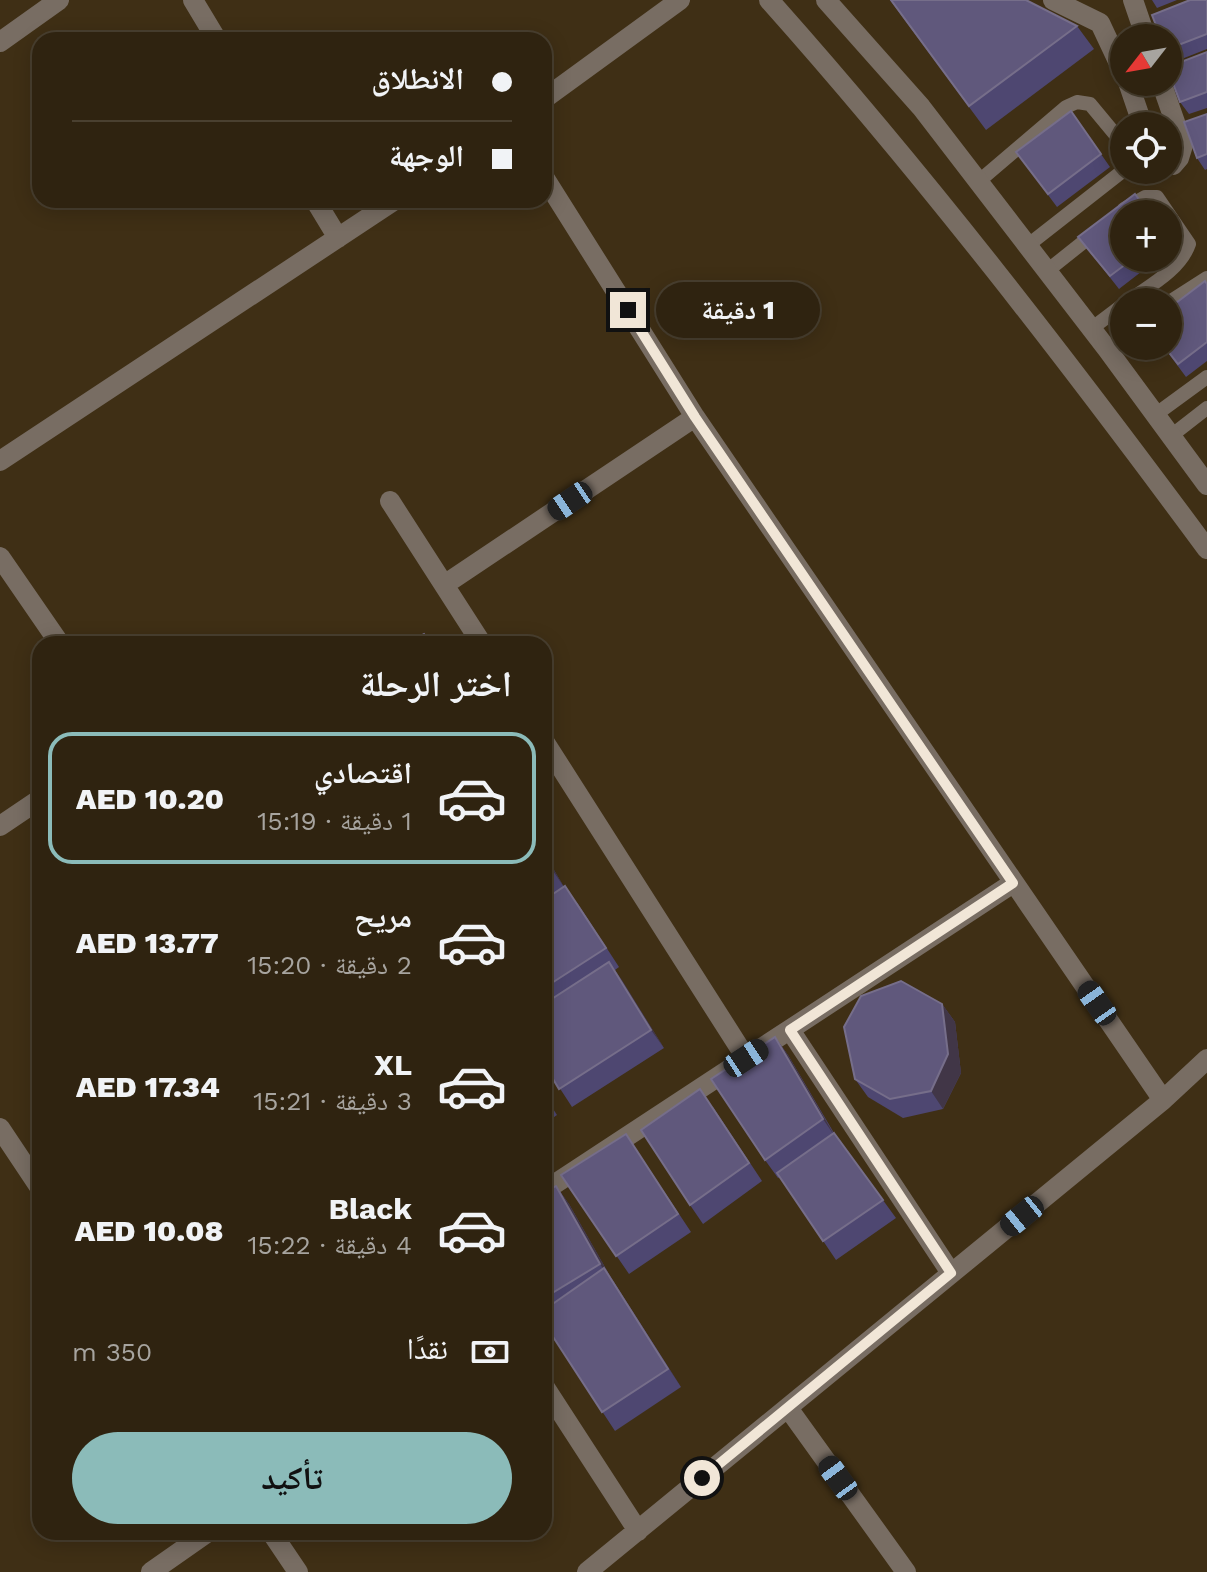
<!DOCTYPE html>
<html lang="ar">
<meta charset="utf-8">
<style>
:root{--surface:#2f2310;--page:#372b19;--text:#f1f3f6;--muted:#a7a49f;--line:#4a4030;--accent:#8bbbb9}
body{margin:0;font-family:"Work Sans","Noto Naskh Arabic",sans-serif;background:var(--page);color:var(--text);direction:rtl;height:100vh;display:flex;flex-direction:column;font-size:30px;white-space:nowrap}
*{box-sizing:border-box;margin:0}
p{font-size:26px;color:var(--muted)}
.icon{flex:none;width:44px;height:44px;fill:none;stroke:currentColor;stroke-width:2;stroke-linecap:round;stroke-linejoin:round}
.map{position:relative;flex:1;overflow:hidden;direction:ltr}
.panel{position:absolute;left:32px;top:636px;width:520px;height:904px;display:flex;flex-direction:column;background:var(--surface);border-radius:24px;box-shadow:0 4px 20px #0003,0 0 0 2px var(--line);direction:rtl}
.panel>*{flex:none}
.top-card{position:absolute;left:32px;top:32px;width:520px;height:176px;border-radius:24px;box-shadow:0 4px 20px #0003,0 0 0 2px var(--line);direction:rtl;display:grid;align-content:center;height:176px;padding:0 40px;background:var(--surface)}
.needle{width:52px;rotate:239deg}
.controls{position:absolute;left:1110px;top:24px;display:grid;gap:16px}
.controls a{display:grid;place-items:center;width:72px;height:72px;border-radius:50%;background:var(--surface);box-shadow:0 4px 20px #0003,0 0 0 2px var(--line);font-size:40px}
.end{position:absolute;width:36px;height:36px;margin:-18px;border:10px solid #f1e6d7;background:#111;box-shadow:0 0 0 4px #111}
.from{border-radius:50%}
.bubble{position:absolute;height:56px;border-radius:28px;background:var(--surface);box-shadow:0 4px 20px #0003,0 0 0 2px var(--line);font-size:26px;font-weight:800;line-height:56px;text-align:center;direction:rtl}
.car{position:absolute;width:24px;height:48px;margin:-24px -12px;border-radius:10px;box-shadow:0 0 6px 2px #0007;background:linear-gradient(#222 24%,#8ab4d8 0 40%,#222 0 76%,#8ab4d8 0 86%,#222 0)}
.top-card b{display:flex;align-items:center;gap:28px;height:76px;font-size:30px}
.top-card b+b{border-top:2px solid var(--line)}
.top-card i{width:20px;height:20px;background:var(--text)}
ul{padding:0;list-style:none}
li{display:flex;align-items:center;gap:24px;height:132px;margin:0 16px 12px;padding:0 24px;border:4px solid transparent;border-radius:24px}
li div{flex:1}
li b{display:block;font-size:30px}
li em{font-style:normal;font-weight:800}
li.active{border-color:var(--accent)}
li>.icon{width:72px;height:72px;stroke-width:1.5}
h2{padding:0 40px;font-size:36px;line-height:96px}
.pay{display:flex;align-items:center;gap:20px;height:88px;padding:0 40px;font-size:30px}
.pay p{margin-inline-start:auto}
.button{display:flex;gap:16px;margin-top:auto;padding:16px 40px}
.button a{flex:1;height:92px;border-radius:48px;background:var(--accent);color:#111;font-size:32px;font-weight:800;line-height:92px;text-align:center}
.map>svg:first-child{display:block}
</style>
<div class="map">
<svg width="1207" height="1572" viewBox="0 0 1207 1572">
<rect width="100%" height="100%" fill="#3f2f15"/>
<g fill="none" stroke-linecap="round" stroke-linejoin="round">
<path stroke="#786d63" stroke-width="14" d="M978,182L1066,107L1077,102L1090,104L1124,145
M1124,209L1145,197H1157L1189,244C1180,270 1149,286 1127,302
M1027,246L1124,170
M1047,271L1096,232
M1168,303L1207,278
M1091,329L1124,304
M1107,349L1124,336
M1155,415L1207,377
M1171,436L1207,408"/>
<path stroke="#786d63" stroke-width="20" d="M1053,0L1100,23L1124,74
M1133,0L1146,38
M1128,82L1143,126
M1161,82L1183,145L1179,158L1173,165H1168"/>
<path stroke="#786d63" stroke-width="20" d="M193,0L217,40
M769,0C925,175 1068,361 1207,549
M826,0L921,107L1107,349L1207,485
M0,42L59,0
M544,99L680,0
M544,177L695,417L1163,1100
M315,200L338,238
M0,461L395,200
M390,501L482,644
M0,557L60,644
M444,585L695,417
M544,741L746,1058
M0,826L40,799
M790,1030L951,1273
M0,1128L40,1188
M544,1191L1013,883
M544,1386L638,1531
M788,1408L906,1572
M271,1532L298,1572
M151,1572L208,1532
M587,1572L1163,1100L1207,1059"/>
</g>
<path fill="#4e4771" d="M890,0H1026L1077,26L1094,49L986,130Z
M1152,0H1177L1157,8Z
M1207,0V49L1174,62L1168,54V38Z
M1207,52V108L1189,114L1180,102Z
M1071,111L1110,167L1057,207L1016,152Z
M1207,114V169L1205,170L1197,158Z
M1078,237L1124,258H1159L1119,289Z
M1168,239L1173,247L1168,251Z
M1207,284V361L1186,377L1163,346H1168Z
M544,853L564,887L578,904L619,967L615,970L664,1048L572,1107L544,1064Z
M942,1004L955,1022L961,1073L943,1109L903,1118L868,1097L855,1079Z
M775,1037L788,1055L834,1133L896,1218L836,1260L780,1177L778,1178L765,1160Z
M544,1095L557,1115L544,1124Z
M713,1107L762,1181L703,1224L690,1205Z
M626,1134L691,1232L629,1274L561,1175Z
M556,1186L569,1204L610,1276L681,1387L615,1431L544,1323V1193Z"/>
<path fill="#413647" d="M544,853L564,887L551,868L544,856Z
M609,962L622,980L664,1048L651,1030Z
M942,1004L955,1022L961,1073L943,1109L931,1091Z
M775,1037L788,1055L836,1138L823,1119Z
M556,1186L569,1204L610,1276L681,1387L600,1264Z"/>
<path fill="#60587c" stroke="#766e8a" stroke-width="2" d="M891,0H1026L1077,26L969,106Z
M1190,0H1207V34L1168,49V38H1161L1152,15Z
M1207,52V92L1180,102L1168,70V67Z
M1071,111L1101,154L1048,194L1016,152Z
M1207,114V154L1197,158L1184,122Z
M1135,194L1150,214H1124V258H1134L1110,276L1078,237Z
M1205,281L1207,284V342L1178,364L1164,346H1168V309Z
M424,634L431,644H406Z
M544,856L551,868L544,873Z
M565,886L606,948L544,988V900Z
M609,962L651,1030L559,1089L544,1064V1004Z
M901,981L942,1004L948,1054L931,1091L890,1099L855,1079L844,1027L861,996Z
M775,1037L823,1119L765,1160L711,1079Z
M700,1089L749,1163L690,1205L641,1130Z
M834,1133L883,1200L823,1241L777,1173Z
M626,1134L678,1214L616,1256L561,1175Z
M556,1186L600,1264L544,1298V1193Z
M604,1268L668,1369L602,1412L544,1323V1310Z"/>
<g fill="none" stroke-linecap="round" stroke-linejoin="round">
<path stroke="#f1e6d7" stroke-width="10" d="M628,310L695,417L1013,883L790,1030L951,1273L702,1478"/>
</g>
</svg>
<div class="controls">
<a><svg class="needle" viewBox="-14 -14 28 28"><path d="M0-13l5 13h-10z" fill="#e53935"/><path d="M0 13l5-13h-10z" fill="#a7a49f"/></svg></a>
<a><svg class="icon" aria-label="locate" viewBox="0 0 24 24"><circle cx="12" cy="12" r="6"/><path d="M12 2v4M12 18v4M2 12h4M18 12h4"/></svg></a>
<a>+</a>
<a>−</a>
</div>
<i class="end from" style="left:702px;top:1478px"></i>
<i class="end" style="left:628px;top:310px"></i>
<div class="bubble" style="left:656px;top:282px;width:164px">1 دقيقة</div>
<i class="car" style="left:570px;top:501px;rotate:236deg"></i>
<i class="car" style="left:1097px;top:1003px;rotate:325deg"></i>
<i class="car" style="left:746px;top:1058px;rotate:57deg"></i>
<i class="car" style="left:1022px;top:1216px;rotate:231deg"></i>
<i class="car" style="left:838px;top:1478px;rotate:324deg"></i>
<div class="top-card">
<b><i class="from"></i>الانطلاق</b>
<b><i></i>الوجهة</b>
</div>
<section class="panel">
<h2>اختر الرحلة</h2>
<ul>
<li class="active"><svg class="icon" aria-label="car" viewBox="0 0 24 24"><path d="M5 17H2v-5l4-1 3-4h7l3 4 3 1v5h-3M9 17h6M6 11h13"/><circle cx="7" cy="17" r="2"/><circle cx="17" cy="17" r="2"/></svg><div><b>اقتصادي</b><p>1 دقيقة · 15:19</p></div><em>AED 10.20</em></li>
<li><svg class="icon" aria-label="car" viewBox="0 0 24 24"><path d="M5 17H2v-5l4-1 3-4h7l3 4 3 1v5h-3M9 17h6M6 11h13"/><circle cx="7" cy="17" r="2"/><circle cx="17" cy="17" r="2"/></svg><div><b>مريح</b><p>2 دقيقة · 15:20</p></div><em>AED 13.77</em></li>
<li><svg class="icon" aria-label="car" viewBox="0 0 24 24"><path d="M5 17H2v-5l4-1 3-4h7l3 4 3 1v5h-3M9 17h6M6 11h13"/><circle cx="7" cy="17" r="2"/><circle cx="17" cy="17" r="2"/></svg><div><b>XL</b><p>3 دقيقة · 15:21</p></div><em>AED 17.34</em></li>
<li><svg class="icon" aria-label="car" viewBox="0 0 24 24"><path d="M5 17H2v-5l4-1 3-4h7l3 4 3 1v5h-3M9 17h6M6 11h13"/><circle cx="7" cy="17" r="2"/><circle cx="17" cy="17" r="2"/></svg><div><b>Black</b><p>4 دقيقة · 15:22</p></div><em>AED 10.08</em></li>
</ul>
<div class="pay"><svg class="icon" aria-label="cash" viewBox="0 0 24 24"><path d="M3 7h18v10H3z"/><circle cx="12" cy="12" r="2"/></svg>نقدًا<p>350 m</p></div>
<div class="button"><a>تأكيد</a></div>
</section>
</div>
